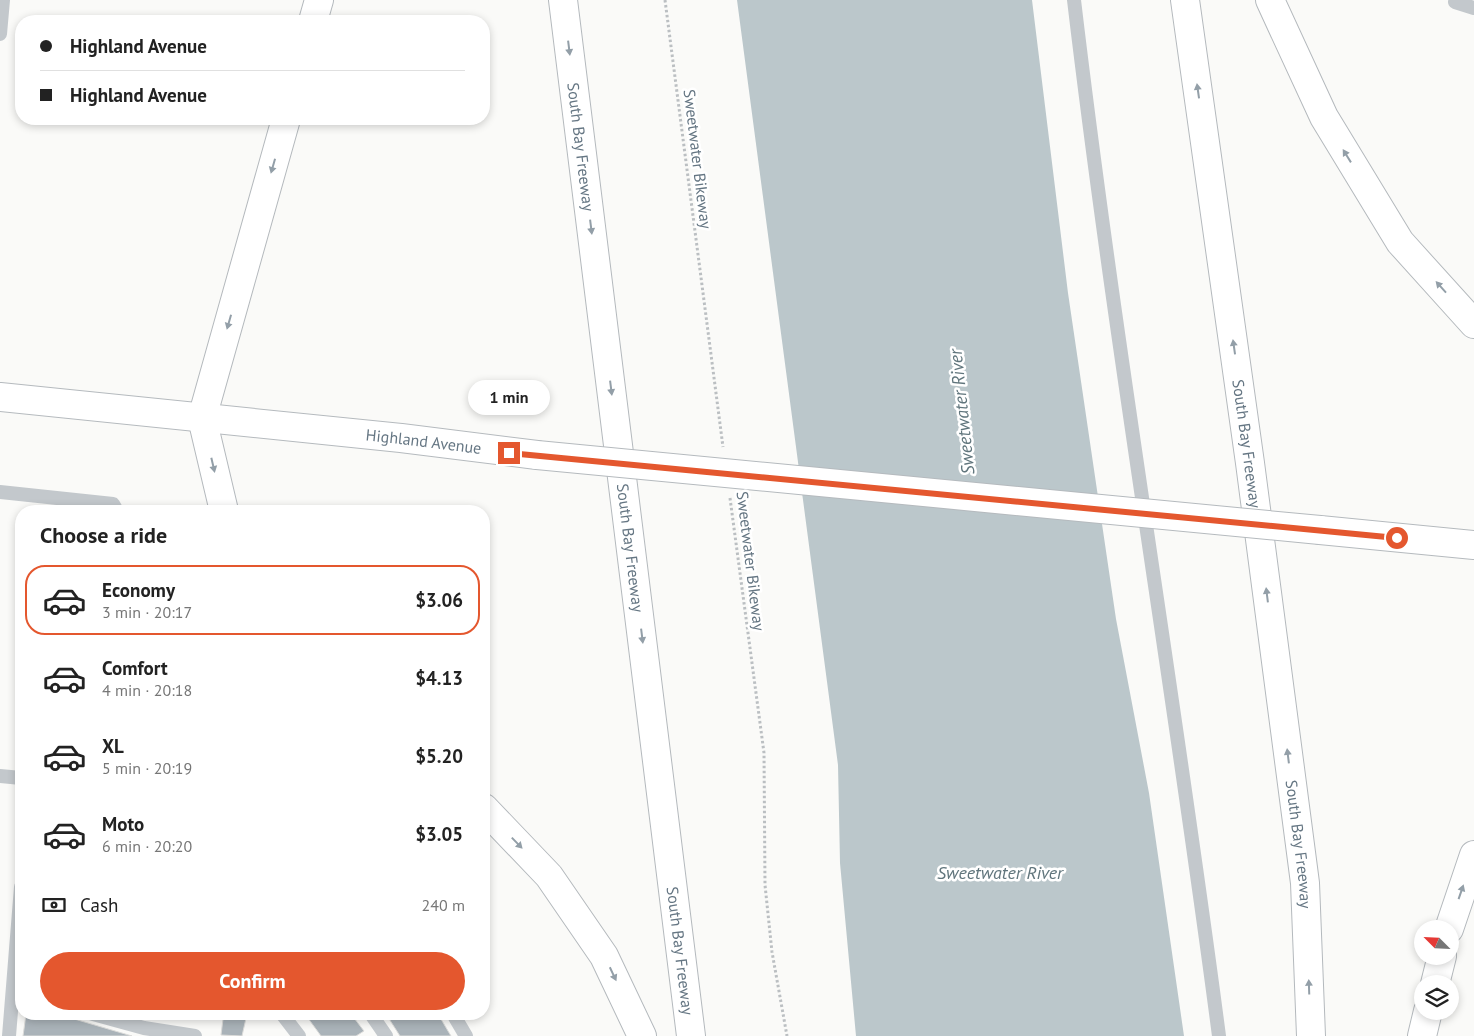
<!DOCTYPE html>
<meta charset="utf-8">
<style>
:root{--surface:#fff;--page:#f2f2f2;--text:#222;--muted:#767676;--line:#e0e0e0;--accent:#e4572e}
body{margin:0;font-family:"PT Sans",sans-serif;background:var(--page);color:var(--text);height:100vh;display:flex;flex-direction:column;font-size:19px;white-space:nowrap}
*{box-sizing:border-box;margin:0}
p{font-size:16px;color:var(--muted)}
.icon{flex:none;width:28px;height:28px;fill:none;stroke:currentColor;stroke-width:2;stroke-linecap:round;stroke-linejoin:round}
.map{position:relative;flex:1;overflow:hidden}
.panel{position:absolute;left:15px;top:505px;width:475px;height:515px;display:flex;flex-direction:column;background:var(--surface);border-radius:20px;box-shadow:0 2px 8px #0003}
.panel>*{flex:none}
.hud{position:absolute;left:15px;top:15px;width:475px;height:110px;border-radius:20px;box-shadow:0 2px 8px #0003;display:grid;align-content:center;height:110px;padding:0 25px;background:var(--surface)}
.needle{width:32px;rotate:294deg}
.fabs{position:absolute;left:1414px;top:920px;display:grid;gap:10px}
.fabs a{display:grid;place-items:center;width:45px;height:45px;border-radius:50%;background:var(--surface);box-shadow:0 2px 8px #0003;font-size:25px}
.end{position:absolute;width:22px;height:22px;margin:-11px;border:6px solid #e4572e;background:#fff;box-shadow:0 0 0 2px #fff}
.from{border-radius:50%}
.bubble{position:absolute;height:35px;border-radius:18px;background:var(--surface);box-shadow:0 2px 8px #0003;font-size:16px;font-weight:700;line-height:35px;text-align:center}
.hud b{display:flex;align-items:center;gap:18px;height:48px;font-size:19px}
.hud b+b{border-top:1px solid var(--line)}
.hud i{width:12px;height:12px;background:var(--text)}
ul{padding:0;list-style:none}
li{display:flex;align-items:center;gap:15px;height:70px;margin:0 10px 8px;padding:0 15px;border:2px solid transparent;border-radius:20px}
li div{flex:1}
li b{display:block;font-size:19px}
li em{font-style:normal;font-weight:700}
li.current{border-color:var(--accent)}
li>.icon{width:45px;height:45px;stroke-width:1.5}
h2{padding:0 25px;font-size:22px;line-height:60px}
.pay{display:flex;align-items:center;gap:12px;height:55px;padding:0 25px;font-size:19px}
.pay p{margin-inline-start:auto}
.action{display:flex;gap:10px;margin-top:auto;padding:10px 25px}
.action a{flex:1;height:58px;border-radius:30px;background:var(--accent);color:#fff;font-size:20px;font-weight:700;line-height:58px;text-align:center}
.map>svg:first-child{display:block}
</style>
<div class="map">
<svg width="1474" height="1036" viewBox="0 0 1474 1036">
<rect width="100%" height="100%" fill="#fafaf8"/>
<path fill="#bbc7cb" d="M737,0H1032L1068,293L1116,619L1149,793L1184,1036H856L840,863L838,765Z"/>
<path fill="#aab3b9" stroke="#dcdcda" d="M26,1014H72L71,1018L132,1036H23Z
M175,1014H247L242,1036L221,1035L223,1019Z
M305,1014H351L364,1031L356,1036H321Z
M386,1014H438L451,1036H400Z"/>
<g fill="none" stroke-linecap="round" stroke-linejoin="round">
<g stroke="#b5babe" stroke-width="30">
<g id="primary">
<path id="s1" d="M0,397L401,438L537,455"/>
<path d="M1320,530L1474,545"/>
</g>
</g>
<g stroke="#b4b9bd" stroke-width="30">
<g id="motorway">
<path id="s2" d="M563,0L691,1036"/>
<path id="s3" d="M1185,0L1250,463L1305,883L1311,1036"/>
<path d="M1270,0L1324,117L1400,242L1474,324"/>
<path d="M313,21L319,0"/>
<path d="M224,511L202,418L286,119"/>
<path d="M484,808L549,876L604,956L642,1036"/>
<path d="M1449,929L1474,855"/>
<path d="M1435,984L1442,956"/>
<path d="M1422,1036L1428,1011"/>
</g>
</g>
<path stroke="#bbbfc2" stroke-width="3" stroke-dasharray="2.5 2.5" stroke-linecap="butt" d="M665,0L723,447
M730,498L764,753L765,885L772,952L787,1036"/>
<path stroke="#c3c8cc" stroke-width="14" d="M1074,0C1115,346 1174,690 1219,1036
M1455,2L1474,8
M0,34L3,0
M0,492L113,504L117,511
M0,776L21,778
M93,1014L144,1028L195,1036
M282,1014L299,1036
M371,1014L386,1036
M453,1014L466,1036
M9,1036L21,887"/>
<use href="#primary" stroke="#fff" stroke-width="28"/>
<use href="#motorway" stroke="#fff" stroke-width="28"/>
<g stroke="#b5babe" stroke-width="30" stroke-linecap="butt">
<path id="primary-bridge" d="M537,455L1320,530"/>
</g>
<use href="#primary-bridge" stroke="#fff" stroke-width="28"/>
</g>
<defs><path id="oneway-solid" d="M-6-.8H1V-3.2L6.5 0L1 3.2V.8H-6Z" transform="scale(1.25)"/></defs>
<g fill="#939fa8">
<use href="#oneway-solid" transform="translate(569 48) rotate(83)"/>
<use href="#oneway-solid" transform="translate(1198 91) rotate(-98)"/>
<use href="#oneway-solid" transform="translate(1347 156) rotate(-122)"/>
<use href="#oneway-solid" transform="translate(273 166) rotate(106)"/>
<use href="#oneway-solid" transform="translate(591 227) rotate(83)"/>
<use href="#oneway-solid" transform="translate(1441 287) rotate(-132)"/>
<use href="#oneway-solid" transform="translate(229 322) rotate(106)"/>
<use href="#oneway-solid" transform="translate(1234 347) rotate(-98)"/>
<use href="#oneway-solid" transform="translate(611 388) rotate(83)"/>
<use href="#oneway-solid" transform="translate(213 465) rotate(77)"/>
<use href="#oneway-solid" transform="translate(1267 595) rotate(-97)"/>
<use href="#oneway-solid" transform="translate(642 636) rotate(83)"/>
<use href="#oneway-solid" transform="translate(1288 756) rotate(-97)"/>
<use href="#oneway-solid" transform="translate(517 843) rotate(46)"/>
<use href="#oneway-solid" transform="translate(1461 892) rotate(-71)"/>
<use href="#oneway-solid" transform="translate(613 974) rotate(65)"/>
<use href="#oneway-solid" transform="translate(1309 987) rotate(-92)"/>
</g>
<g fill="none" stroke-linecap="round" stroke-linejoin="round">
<path stroke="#e4572e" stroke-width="6" d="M509,453L1397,538"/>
</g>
<g text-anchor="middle" stroke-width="5" stroke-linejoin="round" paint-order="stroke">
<g font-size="16" fill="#657683" stroke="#fff">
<text dy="6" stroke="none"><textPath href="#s2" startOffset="148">South Bay Freeway</textPath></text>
<text transform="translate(698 159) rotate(83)" y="6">Sweetwater Bikeway</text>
<text dy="6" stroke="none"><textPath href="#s1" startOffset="426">Highland Avenue</textPath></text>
<text dy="6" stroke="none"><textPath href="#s3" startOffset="448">South Bay Freeway</textPath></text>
<text dy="6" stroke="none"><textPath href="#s2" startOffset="552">South Bay Freeway</textPath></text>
<text transform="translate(751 561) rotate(83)" y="6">Sweetwater Bikeway</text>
<text dy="6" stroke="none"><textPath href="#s3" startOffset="852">South Bay Freeway</textPath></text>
<text dy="6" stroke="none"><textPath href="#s2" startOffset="958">South Bay Freeway</textPath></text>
</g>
<g font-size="18" font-style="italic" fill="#60757c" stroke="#fff">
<text transform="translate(962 412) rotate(-96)" y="6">Sweetwater River</text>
<text x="1000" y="879">Sweetwater River</text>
</g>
</g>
</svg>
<div class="fabs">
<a><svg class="needle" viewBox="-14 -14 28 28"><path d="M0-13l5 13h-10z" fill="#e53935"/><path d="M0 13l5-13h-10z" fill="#767676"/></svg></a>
<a><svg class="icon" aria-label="layers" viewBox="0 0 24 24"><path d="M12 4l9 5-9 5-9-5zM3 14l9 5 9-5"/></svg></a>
</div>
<i class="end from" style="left:1397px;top:538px"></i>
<i class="end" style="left:509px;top:453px"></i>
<div class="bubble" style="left:468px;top:380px;width:82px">1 min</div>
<div class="hud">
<b><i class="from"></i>Highland Avenue</b>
<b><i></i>Highland Avenue</b>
</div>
<section class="panel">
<h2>Choose a ride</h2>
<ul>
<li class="current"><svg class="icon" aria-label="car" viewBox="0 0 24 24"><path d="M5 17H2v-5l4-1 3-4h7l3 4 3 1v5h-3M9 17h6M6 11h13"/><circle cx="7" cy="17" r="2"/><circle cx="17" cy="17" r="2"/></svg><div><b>Economy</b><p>3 min · 20:17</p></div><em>$3.06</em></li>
<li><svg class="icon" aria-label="car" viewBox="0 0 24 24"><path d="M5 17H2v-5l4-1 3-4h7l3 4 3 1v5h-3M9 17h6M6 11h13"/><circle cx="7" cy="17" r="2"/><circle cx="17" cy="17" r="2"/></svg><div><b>Comfort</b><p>4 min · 20:18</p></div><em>$4.13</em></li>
<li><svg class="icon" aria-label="car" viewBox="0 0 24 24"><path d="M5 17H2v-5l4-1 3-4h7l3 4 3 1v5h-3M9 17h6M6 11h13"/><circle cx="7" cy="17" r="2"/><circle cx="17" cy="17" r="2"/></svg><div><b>XL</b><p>5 min · 20:19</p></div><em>$5.20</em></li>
<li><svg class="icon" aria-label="car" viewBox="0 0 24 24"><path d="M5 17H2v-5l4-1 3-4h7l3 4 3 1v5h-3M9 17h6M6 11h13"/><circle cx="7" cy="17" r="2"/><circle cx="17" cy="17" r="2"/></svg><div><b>Moto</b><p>6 min · 20:20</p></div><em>$3.05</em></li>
</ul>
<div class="pay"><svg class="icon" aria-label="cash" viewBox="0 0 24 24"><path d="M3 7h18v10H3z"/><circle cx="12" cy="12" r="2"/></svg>Cash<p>240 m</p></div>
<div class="action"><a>Confirm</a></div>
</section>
</div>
